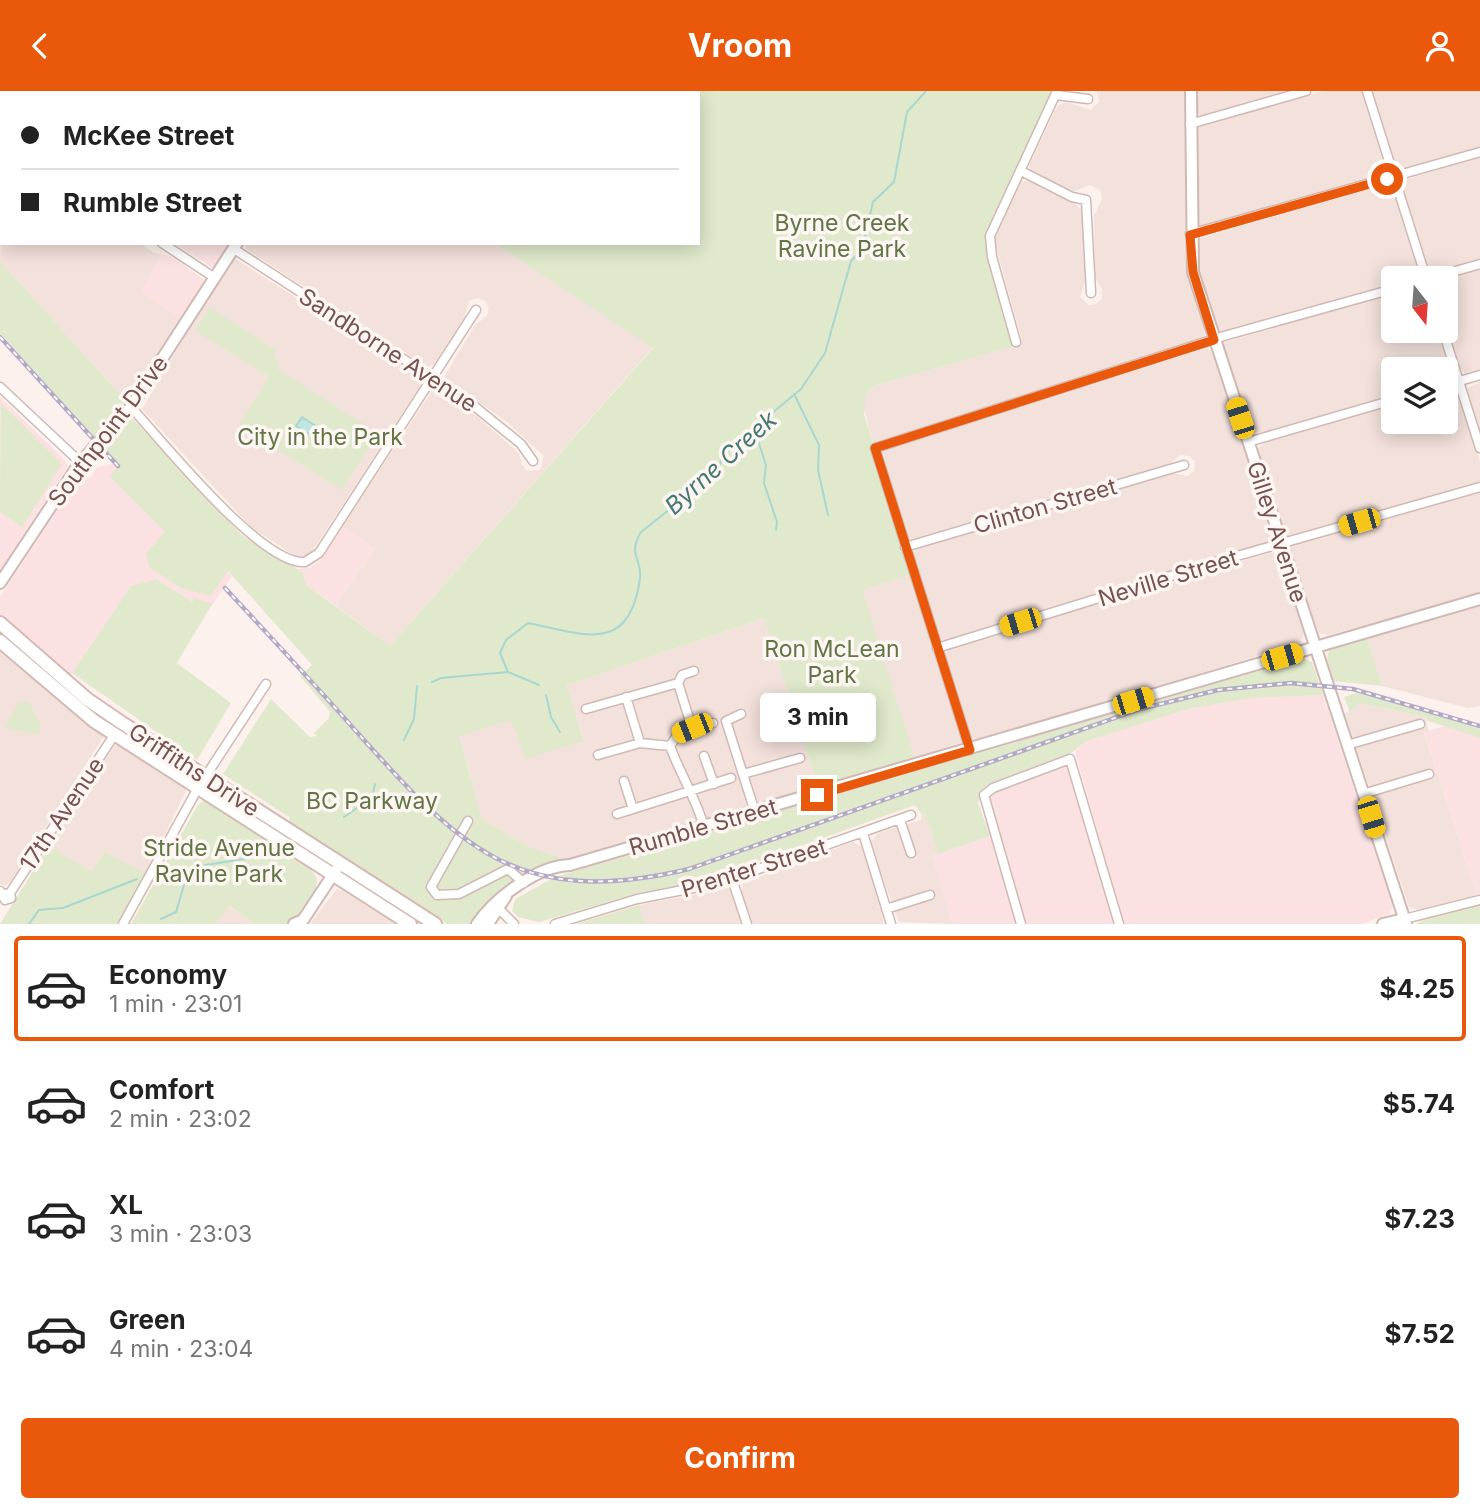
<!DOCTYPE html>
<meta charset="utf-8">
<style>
:root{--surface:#fff;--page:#f6f6f6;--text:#222;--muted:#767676;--line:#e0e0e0;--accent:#ea580c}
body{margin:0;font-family:Inter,sans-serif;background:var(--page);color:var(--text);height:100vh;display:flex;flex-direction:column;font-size:26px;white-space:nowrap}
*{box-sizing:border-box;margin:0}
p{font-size:23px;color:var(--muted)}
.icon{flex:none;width:38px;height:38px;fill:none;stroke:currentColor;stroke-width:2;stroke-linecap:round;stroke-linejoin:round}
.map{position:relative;height:833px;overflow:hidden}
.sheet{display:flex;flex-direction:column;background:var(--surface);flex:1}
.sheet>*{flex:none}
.guide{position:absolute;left:0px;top:0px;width:700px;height:154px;box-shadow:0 4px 18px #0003;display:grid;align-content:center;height:154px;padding:0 21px;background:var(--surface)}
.needle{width:46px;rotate:163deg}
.buttons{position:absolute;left:1381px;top:175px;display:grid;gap:14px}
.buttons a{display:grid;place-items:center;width:77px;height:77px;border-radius:7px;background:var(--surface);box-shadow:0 4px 18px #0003;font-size:35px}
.end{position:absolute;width:32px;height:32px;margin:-16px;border:9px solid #ea580c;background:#fff;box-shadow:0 0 0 4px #fff}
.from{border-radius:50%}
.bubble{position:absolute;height:49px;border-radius:7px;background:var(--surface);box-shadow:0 4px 18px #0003;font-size:23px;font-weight:700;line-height:49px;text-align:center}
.car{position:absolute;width:21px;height:42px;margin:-21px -10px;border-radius:9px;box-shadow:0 0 5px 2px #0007;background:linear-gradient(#f5c518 24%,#345 0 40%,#f5c518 0 76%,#345 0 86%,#f5c518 0)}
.guide b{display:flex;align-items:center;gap:24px;height:66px;font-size:26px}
.guide b+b{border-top:2px solid var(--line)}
.guide i{width:18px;height:18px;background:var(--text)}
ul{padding:12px 0 0;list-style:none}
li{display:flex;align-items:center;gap:21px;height:105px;margin:0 14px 10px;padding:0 7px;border:4px solid transparent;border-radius:7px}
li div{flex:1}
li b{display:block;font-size:26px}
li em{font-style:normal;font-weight:700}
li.current{border-color:var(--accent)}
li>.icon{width:63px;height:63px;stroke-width:1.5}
.primary-button{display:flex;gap:14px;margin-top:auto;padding:14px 21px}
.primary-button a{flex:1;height:80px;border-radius:7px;background:var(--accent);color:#fff;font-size:28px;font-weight:700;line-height:80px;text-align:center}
header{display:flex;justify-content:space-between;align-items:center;height:91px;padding:0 21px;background:var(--accent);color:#fff;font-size:32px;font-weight:700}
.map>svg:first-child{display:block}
</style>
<header><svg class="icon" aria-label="back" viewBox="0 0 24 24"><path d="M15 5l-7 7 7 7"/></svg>Vroom<svg class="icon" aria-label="person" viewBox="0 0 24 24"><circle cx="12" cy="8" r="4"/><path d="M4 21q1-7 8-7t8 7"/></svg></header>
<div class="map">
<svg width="1480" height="833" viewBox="0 0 1480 833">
<rect width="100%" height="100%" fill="#fcf1ec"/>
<path fill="#f3e1db" d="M343,0H575L342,2Z
M1097,0H1187V168L1206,235L1204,248L873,352L863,315L865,305L873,295L1017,254L1016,251L1022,249L994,149L999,132L1021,90H1028L1074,112L1082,119L1086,188L1080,206L1089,214L1096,213L1102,207V198L1095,187L1094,125L1102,108L1101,100L1090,94L1072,101L1033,81L1029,75L1057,15L1066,11L1090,19L1099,11Z
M1196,0H1290L1202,25L1196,21Z
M1323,0H1364L1387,72L1386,83L1203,136L1197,134V37Z
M1371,0H1480V56L1399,79L1395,76Z
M1480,66V170L1432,183L1427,179L1401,90Z
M1387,93L1394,97L1419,177L1418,187H1393V195L1234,240L1219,241L1198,181L1197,148Z
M2,110V152H140L154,162L162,163L141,201L181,228L127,311L0,170Z
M245,152H494L653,256L390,555L336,515L375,458L342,436L432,300L439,299L479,327L519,362L522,374L527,380L540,379L544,365L507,331L444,286L475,234L487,225L489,217L485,210L477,207L469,210L464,228L434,274L427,276L246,158Z
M234,167L421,287V294L313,459L304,466L295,465L250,435L142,318L218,189Z
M1480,176V278L1465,282L1457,273L1446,238V187H1442Z
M1393,202V240H1439L1452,282L1451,286L1446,288V278H1393V306L1273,340L1251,342L1223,252Z
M1207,257L1216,265L1271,437L1269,451L944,550L939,546L913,465L916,457L1157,385L1171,382L1188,385L1194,380L1195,371L1189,365L1180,364L1169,374L912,448L907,445L882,358Z
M1480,291V345L1467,298Z
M1449,297L1457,302L1462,310L1480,370V391L1290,446L1282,443L1256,361L1259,356L1269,349L1393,313V331H1446V298Z
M1480,401V503L1328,544L1319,542L1299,494L1289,460L1291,456Z
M1272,461L1279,465L1304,544L1300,552L978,649L971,646L945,564L948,558Z
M910,484L962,651L915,668L861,499Z
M1480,515V615L1468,617L1382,595L1367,547Z
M764,527L818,696L567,769L525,754L482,728L459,644L512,627L584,649L567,594Z
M0,558L104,645L10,792L5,795L0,793Z
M1360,612L1425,626L1429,640L1424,642L1477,805L1418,819L1409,816L1345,623Z
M122,653L184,694L186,700L146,782L104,761L92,780L49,755L114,655Z
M925,722L938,763L932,765L953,833L899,831L870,752L878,742L921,729V723Z
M853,751L864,757L884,833H753L742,802L743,792Z
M728,797L734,804L741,833H645L639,814Z
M337,798L343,800L395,833H310Z
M228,815L255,833H215Z"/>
<path fill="#fbe1e1" d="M174,152H229L222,169L213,177Z
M162,163L173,166L204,189L181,228L140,201Z
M0,306L64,368L68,375L0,479Z
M118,372L232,485L208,520L156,488L131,495L70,585L31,548L0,526V506L77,389L91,386L97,376Z
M342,436L375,458L336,515L306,494L296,478L309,477L318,472Z
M1323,604L1393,815L1389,823L1361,833H1123L1075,660L1087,650L1192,617L1254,607Z
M1446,635L1480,647V805H1477L1424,641Z
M1066,676L1070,678L1116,833H1026L1009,782L989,709L990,703Z
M990,745L1016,833H953L932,765Z"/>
<path fill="#e0e9cb" d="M0,0H82L2,2L0,113Z
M666,0H1052L986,144L988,167L1014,255L873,295L865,305L864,323L873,352L871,363L910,484L862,499L915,668L818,696L764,527L567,594L584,650L525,668L517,641L509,629L459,645L482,728L525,754L567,769L540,778L473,833H447L288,732L290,727L223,683L271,608L310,646L317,645L314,642L329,627L330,621L300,585L312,574L228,480L211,505L181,497L149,476L146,462L165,441L110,386L119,373L104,357L127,329L133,328L242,444L302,481L306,494L390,555L653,257L494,152H698V2Z
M0,170L127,311L114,329L94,346L0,242Z
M210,216L276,259L274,266L280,272L276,277L378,342L342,399L239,334L269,285L195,240Z
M1,312L62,373L22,436L0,421Z
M156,488L193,511V506L212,513L177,572L231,612L197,669L72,582L131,495Z
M1367,547L1382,595L1334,590L1327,568L1329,559Z
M1303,567L1312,571L1323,604L1254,607L1192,617L1087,650L1064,667L983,698L978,712L990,745L938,763L925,722L921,723L915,714L701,791L641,801L539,831L518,826L512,820L515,808L555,786Z
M1356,602L1401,612L1480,638V647L1428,630L1425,626L1360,612L1350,621L1344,606Z
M28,610L40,632L39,644L4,636L18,613Z
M203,710C228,713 267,752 290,766C298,771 313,777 316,786C321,800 299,822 291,833H255L229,815L215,833H131L198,714Z
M49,755L92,780L104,761L146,782L134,809L117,833H0Z
M639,814L645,833H576Z
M1480,815V833H1417L1422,829Z"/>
<path fill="#c1e5e0" stroke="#a8d6d0" stroke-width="2" d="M302,326L333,346L328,355L296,335Z"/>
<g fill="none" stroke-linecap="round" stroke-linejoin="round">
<path stroke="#a8d6d0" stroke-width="2" d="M794,303L819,354L818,379L828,424
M756,343L766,374L764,392L777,431L776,439
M508,581L539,594
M432,591L441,587L508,581L500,562L506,549L528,532C583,543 630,565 640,487C642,466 627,465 641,441L718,380L723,363L756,343L771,323L801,298L825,262L851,170L862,158L873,111L894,91L907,21L926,0
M546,604L551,626L560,641
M404,649L414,628L417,595
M344,726L372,707L375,693
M161,828L176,821L186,787L194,776L255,766
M29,833L39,819L63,817L137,788"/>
<g stroke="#d0b9b4" stroke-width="11">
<path id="minor" d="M288,0L291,2
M1367,0L1426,187
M655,2L657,0
M1056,4L1088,8
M1190,33L1306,0
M1021,80L1072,106L1086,109L1091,202
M1190,143L1480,61
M162,152L215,187
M234,158L468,310L521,353L533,370
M1431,187L1480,173
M1443,240L1480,357
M1016,251L992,166L990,145L1057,0
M1446,294L1480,284
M0,296L81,372
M131,316C161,349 262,475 305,471L319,462L476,219
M1248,351L1393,309
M905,456L1184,374
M937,557L1216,471L1480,396
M678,592L692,637
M626,606L640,652
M586,618L678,592L682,584L694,580
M741,623L726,630L755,721
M1347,654L1420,633
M670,655C680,683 696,707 704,736
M970,659L875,357L1224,245L1393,198
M598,664L640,652L670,655L678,643L713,632
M704,665L714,693
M743,683L800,667
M624,690L633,718
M1363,703L1429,683
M617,723L731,687
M900,729L911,762
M468,730L431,796L437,804L459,803L508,778L524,792
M863,742L891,833
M732,788L747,833
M0,800L5,809L11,807L10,802L4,803
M10,802L115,643
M499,818L514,833
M886,818L930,804
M1404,828L1480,809
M123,833L198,697L266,593
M555,833L637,808L719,792L911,724
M1021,833L984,704L993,697L1070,668L1119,833"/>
</g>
<g stroke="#d0b9b4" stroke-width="14">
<path id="tertiary" d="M1191,0L1193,181L1406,833
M335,2L336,0
M99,351L131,316L237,152
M0,492L75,379L93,357
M294,833L303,829L336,779
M477,833C495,807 537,775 570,774L1480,508
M488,833L506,805
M1383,833L1404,828"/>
</g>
<g stroke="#d5b9b5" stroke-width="16">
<path id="secondary" d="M0,532L87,608L122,632L435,833
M0,550L94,630L410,833"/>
</g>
<use href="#minor" stroke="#fff" stroke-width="8"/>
<use href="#tertiary" stroke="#fff" stroke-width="10"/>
<use href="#secondary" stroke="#fff" stroke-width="12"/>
<g stroke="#b1aac6" stroke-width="4.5">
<path id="rail" d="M0,246L118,375
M225,497C266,541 307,585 347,630C456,752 513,820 689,778L1140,618L1218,599L1291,592L1353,598L1480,635"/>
</g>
<use href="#rail" stroke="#fef6f3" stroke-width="2" stroke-dasharray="5" stroke-linecap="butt"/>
<g stroke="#d0b9b4" stroke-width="14" stroke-linecap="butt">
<path id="tertiary-bridge" d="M93,357L99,351"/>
</g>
<use href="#tertiary-bridge" stroke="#fff" stroke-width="10"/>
</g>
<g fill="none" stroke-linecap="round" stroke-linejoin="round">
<path stroke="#ea580c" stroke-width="9" d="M817,704L970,659L875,357L1214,249L1193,181L1190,144L1387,88"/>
</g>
<g text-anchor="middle" stroke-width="7" stroke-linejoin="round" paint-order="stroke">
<g font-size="23" fill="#617545" stroke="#fef6f3">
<text x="842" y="140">Byrne Creek<tspan x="842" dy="26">Ravine Park</tspan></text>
<text x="320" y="354">City in the Park</text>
<text x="832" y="566">Ron McLean<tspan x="832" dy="26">Park</tspan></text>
<text x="372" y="718">BC Parkway</text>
<text x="219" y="765">Stride Avenue<tspan x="219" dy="26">Ravine Park</tspan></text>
</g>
<g font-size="23" fill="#765250" stroke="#fef6f3">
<text transform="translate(388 259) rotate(33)" y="8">Sandborne Avenue</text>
<text transform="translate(108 340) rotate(-53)" y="8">Southpoint Drive</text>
<text transform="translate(1045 415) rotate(-16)" y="8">Clinton Street</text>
<text transform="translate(1277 441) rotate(72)" y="8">Gilley Avenue</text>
<text transform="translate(1168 487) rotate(-17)" y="8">Neville Street</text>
<text transform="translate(194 679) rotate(33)" y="8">Griffiths Drive</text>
<text transform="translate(62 723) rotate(-56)" y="8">17th Avenue</text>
<text transform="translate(703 736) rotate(-16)" y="8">Rumble Street</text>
<text transform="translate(754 777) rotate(-17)" y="8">Prenter Street</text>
</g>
<g font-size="24" font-style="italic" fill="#437972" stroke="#fef6f3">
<text transform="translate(721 372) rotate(-42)" y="8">Byrne Creek</text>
</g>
</g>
</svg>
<div class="buttons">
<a><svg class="needle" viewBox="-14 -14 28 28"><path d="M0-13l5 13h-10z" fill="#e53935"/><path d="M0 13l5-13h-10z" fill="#767676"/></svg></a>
<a><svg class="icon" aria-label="layers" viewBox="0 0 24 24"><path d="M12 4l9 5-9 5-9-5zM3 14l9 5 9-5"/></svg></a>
</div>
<i class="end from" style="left:1387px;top:88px"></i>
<i class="end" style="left:817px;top:704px"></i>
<div class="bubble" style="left:760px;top:602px;width:116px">3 min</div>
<i class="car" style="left:1240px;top:327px;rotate:342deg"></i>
<i class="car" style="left:1359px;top:431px;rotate:254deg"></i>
<i class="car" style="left:1020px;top:531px;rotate:253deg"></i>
<i class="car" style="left:1282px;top:566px;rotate:74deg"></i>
<i class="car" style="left:1133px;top:610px;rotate:73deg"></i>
<i class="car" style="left:692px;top:637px;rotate:248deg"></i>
<i class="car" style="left:1371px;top:726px;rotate:163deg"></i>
<div class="guide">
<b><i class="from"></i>McKee Street</b>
<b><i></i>Rumble Street</b>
</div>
</div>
<section class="sheet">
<ul>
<li class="current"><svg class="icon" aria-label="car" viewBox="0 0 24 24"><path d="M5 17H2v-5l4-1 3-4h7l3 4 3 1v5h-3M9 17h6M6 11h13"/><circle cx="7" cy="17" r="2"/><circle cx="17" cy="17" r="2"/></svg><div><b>Economy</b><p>1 min · 23:01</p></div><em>$4.25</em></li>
<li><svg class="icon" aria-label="car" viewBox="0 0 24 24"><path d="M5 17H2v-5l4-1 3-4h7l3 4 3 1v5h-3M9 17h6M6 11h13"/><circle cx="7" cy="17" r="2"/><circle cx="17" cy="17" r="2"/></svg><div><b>Comfort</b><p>2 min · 23:02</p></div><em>$5.74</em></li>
<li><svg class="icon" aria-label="car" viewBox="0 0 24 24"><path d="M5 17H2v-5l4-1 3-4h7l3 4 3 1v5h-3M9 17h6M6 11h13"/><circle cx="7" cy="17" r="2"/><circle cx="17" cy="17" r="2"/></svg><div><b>XL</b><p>3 min · 23:03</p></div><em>$7.23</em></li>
<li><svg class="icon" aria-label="car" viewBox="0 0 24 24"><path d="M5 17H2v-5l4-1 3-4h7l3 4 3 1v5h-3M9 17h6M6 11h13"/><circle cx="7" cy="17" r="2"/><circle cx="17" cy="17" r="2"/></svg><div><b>Green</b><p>4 min · 23:04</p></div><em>$7.52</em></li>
</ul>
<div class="primary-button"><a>Confirm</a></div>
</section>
